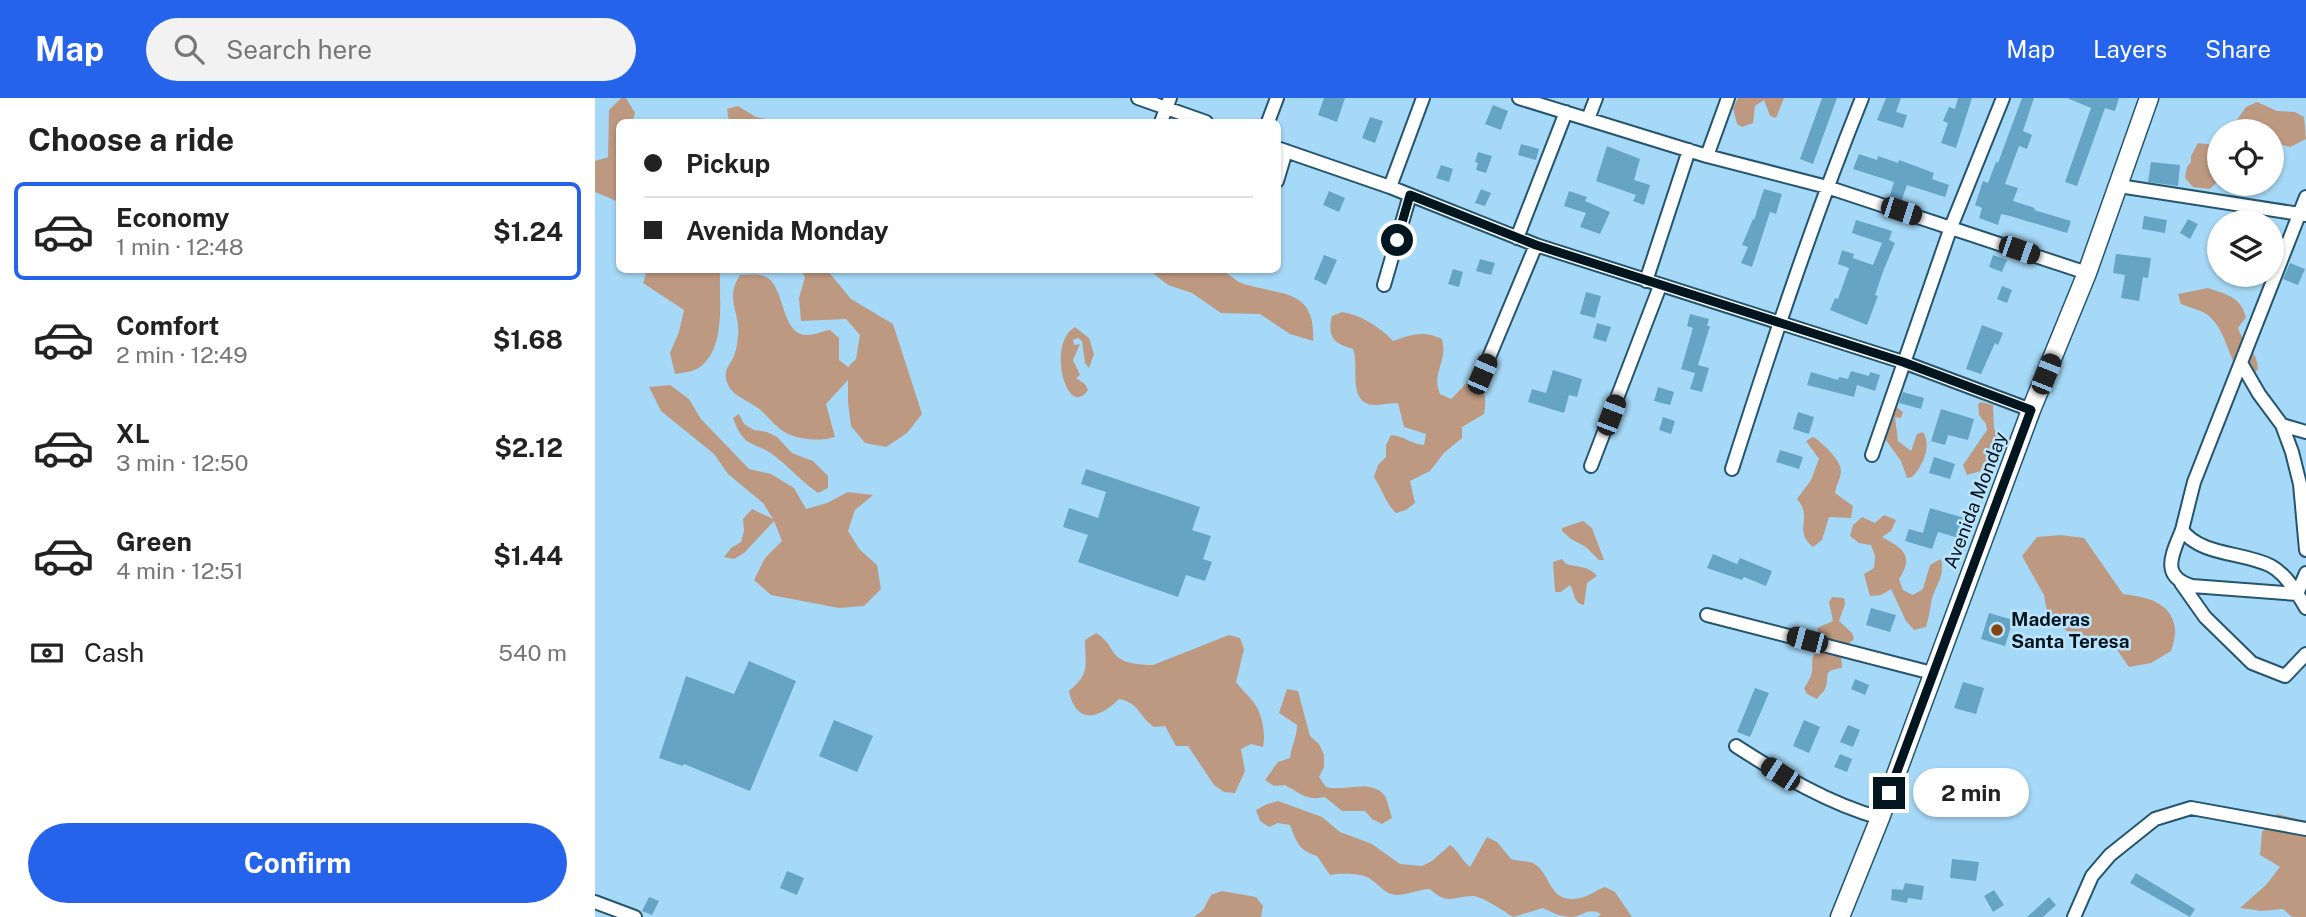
<!DOCTYPE html>
<meta charset="utf-8">
<style>
:root{--surface:#fff;--page:#f2f2f2;--text:#222;--muted:#767676;--line:#e0e0e0;--accent:#2563eb}
body{margin:0;font-family:"Public Sans",sans-serif;background:var(--page);color:var(--text);height:100vh;display:flex;flex-direction:column;font-size:26px;white-space:nowrap}
*{box-sizing:border-box;margin:0}
p{font-size:23px;color:var(--muted)}
.icon{flex:none;width:38px;height:38px;fill:none;stroke:currentColor;stroke-width:2;stroke-linecap:round;stroke-linejoin:round}
.map{position:relative;flex:1;overflow:hidden}
.side{display:flex;flex-direction:column;background:var(--surface);width:595px}
.side>*{flex:none}
.guide{position:absolute;left:21px;top:21px;width:665px;height:154px;border-radius:10px;box-shadow:0 2px 5px #0004;display:grid;align-content:center;height:154px;padding:0 28px;background:var(--surface)}
.buttons{position:absolute;left:1612px;top:21px;display:grid;gap:14px}
.buttons a{display:grid;place-items:center;width:77px;height:77px;border-radius:50%;background:var(--surface);box-shadow:0 2px 5px #0004;font-size:35px}
.end{position:absolute;width:32px;height:32px;margin:-16px;border:9px solid #031620;background:#fff;box-shadow:0 0 0 4px #fff}
.from{border-radius:50%}
.bubble{position:absolute;height:49px;border-radius:24px;background:var(--surface);box-shadow:0 2px 5px #0004;font-size:23px;font-weight:700;line-height:49px;text-align:center}
.car{position:absolute;width:21px;height:42px;margin:-21px -10px;border-radius:9px;box-shadow:0 0 5px 2px #0007;background:linear-gradient(#222 24%,#8ab4d8 0 40%,#222 0 76%,#8ab4d8 0 86%,#222 0)}
.guide b{display:flex;align-items:center;gap:24px;height:66px;font-size:26px}
.guide b+b{border-top:2px solid var(--line)}
.guide i{width:18px;height:18px;background:var(--text)}
ul{padding:0;list-style:none}
li{display:flex;align-items:center;gap:21px;height:98px;margin:0 14px 10px;padding:0 14px;border:4px solid transparent;border-radius:10px}
li div{flex:1}
li b{display:block;font-size:26px}
li em{font-style:normal;font-weight:700}
li.active{border-color:var(--accent)}
li>.icon{width:63px;height:63px;stroke-width:1.5}
h2{padding:0 28px;font-size:32px;line-height:84px}
.pay{display:flex;align-items:center;gap:18px;height:77px;padding:0 28px;font-size:26px}
.pay p{margin-inline-start:auto}
.primary-button{display:flex;gap:14px;margin-top:auto;padding:14px 28px}
.primary-button a{flex:1;height:80px;border-radius:42px;background:var(--accent);color:#fff;font-size:28px;font-weight:700;line-height:80px;text-align:center}
header{display:flex;align-items:center;gap:42px;box-sizing:border-box;height:98px;padding:0 35px;background:var(--accent);color:#fff}
header strong{font-size:33px}
nav{display:flex;gap:38px;margin-inline-start:auto;font-size:24px}
.search{width:490px;height:63px;background:var(--page);display:flex;align-items:center;gap:18px;box-sizing:border-box;padding:0 24px;border-radius:38px;color:var(--muted);font-size:26px}
main{display:flex;flex:1;min-height:0}
.map>svg:first-child{display:block}
</style>
<header>
<strong>Map</strong>
<div class="search"><svg class="icon" aria-label="search" viewBox="0 0 24 24"><circle cx="10" cy="10" r="6"/><path d="M15 15l6 6"/></svg>Search here</div>
<nav><a>Map</a><a>Layers</a><a>Share</a></nav>
</header>
<main>
<section class="side">
<h2>Choose a ride</h2>
<ul>
<li class="active"><svg class="icon" aria-label="car" viewBox="0 0 24 24"><path d="M5 17H2v-5l4-1 3-4h7l3 4 3 1v5h-3M9 17h6M6 11h13"/><circle cx="7" cy="17" r="2"/><circle cx="17" cy="17" r="2"/></svg><div><b>Economy</b><p>1 min · 12:48</p></div><em>$1.24</em></li>
<li><svg class="icon" aria-label="car" viewBox="0 0 24 24"><path d="M5 17H2v-5l4-1 3-4h7l3 4 3 1v5h-3M9 17h6M6 11h13"/><circle cx="7" cy="17" r="2"/><circle cx="17" cy="17" r="2"/></svg><div><b>Comfort</b><p>2 min · 12:49</p></div><em>$1.68</em></li>
<li><svg class="icon" aria-label="car" viewBox="0 0 24 24"><path d="M5 17H2v-5l4-1 3-4h7l3 4 3 1v5h-3M9 17h6M6 11h13"/><circle cx="7" cy="17" r="2"/><circle cx="17" cy="17" r="2"/></svg><div><b>XL</b><p>3 min · 12:50</p></div><em>$2.12</em></li>
<li><svg class="icon" aria-label="car" viewBox="0 0 24 24"><path d="M5 17H2v-5l4-1 3-4h7l3 4 3 1v5h-3M9 17h6M6 11h13"/><circle cx="7" cy="17" r="2"/><circle cx="17" cy="17" r="2"/></svg><div><b>Green</b><p>4 min · 12:51</p></div><em>$1.44</em></li>
</ul>
<div class="pay"><svg class="icon" aria-label="cash" viewBox="0 0 24 24"><path d="M3 7h18v10H3z"/><circle cx="12" cy="12" r="2"/></svg>Cash<p>540 m</p></div>
<div class="primary-button"><a>Confirm</a></div>
</section>
<div class="map">
<svg width="1711" height="819" viewBox="0 0 1711 819">
<rect width="100%" height="100%" fill="#a6d9f7"/>
<path fill="#be9981" d="M26,0H31L40,15L37,24H24V104L0,94V63L13,59L14,12Z
M1143,0H1189L1181,20L1175,18L1169,2L1160,8L1158,25L1147,29L1142,26L1138,10Z
M1662,4L1682,13L1700,14L1709,19L1711,41L1695,49L1677,44L1676,33H1627L1630,27L1641,23L1651,9Z
M143,8L161,19L183,24H134L132,11Z
M1624,42V82L1615,91L1598,89L1590,80L1592,69L1596,64V58L1603,45L1619,47Z
M52,172H125C124,202 132,253 102,271C96,274 86,275 80,276L75,255L84,234L89,212L48,185Z
M206,172H232L256,201L298,226L327,316L312,335L291,349L270,345L256,328L253,304V282L231,306L240,339C224,344 197,342 184,330C175,323 170,314 160,308C150,301 136,297 132,284C127,271 137,266 140,255C142,250 142,244 143,239C146,214 129,202 145,177C154,177 165,175 173,180C190,192 187,239 213,237C220,237 227,233 235,232L244,240V262L253,269L261,261L265,237L251,221L206,223L204,200L210,179Z
M554,172C567,171 617,169 626,172C634,175 639,183 649,186C686,198 721,190 718,243L695,236L665,216L626,215L597,195L573,187Z
M1613,190C1632,197 1645,198 1651,219L1643,230C1649,248 1662,251 1663,271L1656,279L1645,276C1632,257 1630,226 1608,214C1601,211 1593,209 1586,206L1583,196Z
M747,214C766,217 785,229 798,243C817,237 828,232 847,241C853,266 836,273 845,296L856,301C866,292 871,283 883,277C889,291 892,300 889,316L867,329V340L849,355L835,373L815,383L820,405L811,412L801,415C791,406 787,391 779,379L783,367L791,359V347L796,337C809,338 816,346 829,347L831,336L809,329L803,305C795,305 787,307 780,307C751,306 765,268 758,251C738,246 732,238 737,218Z
M480,229L494,240L499,256L494,270L490,265L487,243L483,240L478,242L479,247L485,246L478,262L485,277L481,280L490,286L493,292C472,323 451,245 480,229Z
M75,287L94,301L106,321L154,371L176,376L199,390L211,411L232,405L253,394L278,397L260,412L253,433L265,452L282,467L286,491L269,508L244,510L176,497L159,482L170,460L187,443L179,423L149,455L139,461L129,459L136,450L146,444L149,433L148,421L157,411L178,421L168,405L133,376L119,356L66,313L54,289Z
M1386,304L1398,307L1399,331L1406,340L1408,347L1400,354C1400,371 1386,373 1372,377L1368,367L1392,332L1391,326L1384,317L1383,306Z
M1300,308L1308,314L1306,320L1300,319L1303,343L1316,353L1322,336L1328,334C1337,348 1328,368 1317,379L1312,380L1306,363L1288,338V332L1296,323Z
M144,316L149,326L159,332L172,334L182,339L197,355L218,363L233,378V390L223,395C206,383 196,371 181,359C160,342 150,353 138,320Z
M1218,339C1227,344 1246,362 1246,373C1246,379 1241,388 1240,395L1258,408L1256,420L1234,419L1227,442L1218,449C1197,432 1219,420 1202,401L1216,382L1224,361L1211,343Z
M1289,417L1301,422L1296,433L1287,439C1307,450 1320,457 1304,481L1308,492L1318,497L1328,491L1335,467L1346,461C1350,478 1342,485 1337,500C1335,510 1334,520 1331,529L1319,532L1311,523L1296,491L1286,497L1275,498L1269,476L1279,470L1280,458L1276,447L1264,445L1255,438L1258,427L1267,419L1280,425Z
M988,423L997,430L1009,462H1004L991,449L976,441L967,433V430Z
M1466,437L1489,440L1528,496C1550,499 1576,503 1580,530C1581,537 1578,547 1576,553L1556,565L1534,569L1518,546L1472,533L1453,519L1449,497L1427,458L1442,439Z
M967,461L971,466C982,469 994,468 1002,478L992,485L989,507C978,505 980,495 975,487L966,494H960L958,464Z
M1237,499L1249,500L1250,506L1244,523L1257,535L1259,541L1251,548L1246,557L1247,570C1225,573 1236,577 1230,591C1230,592 1223,599 1222,601L1212,596L1209,590C1211,587 1213,584 1215,580C1222,564 1208,557 1234,549L1225,540L1222,530L1238,523L1234,504Z
M501,535C515,543 515,553 524,560C532,566 548,567 558,567L634,537L645,540L649,551L641,584C646,591 651,595 656,601C667,613 671,634 668,649L656,646L646,651L650,673L640,695L629,694L619,687L593,648H581L570,628L559,629C543,618 545,605 524,601C504,621 481,627 474,593C496,575 490,567 490,542Z
M692,591L703,593L715,638L724,646L729,657V669L724,679L731,689C750,694 777,680 790,698C793,704 795,714 797,720L787,726L777,721L770,713H747L730,699C712,703 706,696 690,687L679,688L670,682L683,664L695,660C696,649 702,639 702,627L684,615Z
M683,703L727,719L745,734L777,746L805,766L827,768L837,763L855,747C864,753 866,762 875,769L892,739L902,744L916,761C922,763 933,763 938,765C957,775 953,807 985,800C993,799 1001,792 1010,789L1020,794L1037,819H1003L1006,816C993,809 989,818 977,819C966,819 958,815 948,810L918,819C909,813 888,799 878,798C857,798 853,808 835,791C824,791 813,797 802,797C790,797 784,786 774,780C764,775 746,775 735,777L722,758C703,752 702,744 695,727L683,725L674,729L665,723L661,712L672,706Z
M1682,716L1705,722L1711,740V819H1697L1688,811L1667,813L1645,810L1671,787L1685,769L1665,757L1667,734Z
M627,793L661,799L668,808L666,819H599L608,812L616,797Z"/>
<path fill="#66a4c6" d="M729,0H750L742,24L723,17Z
M1227,0H1242L1218,66L1205,61Z
M1291,0H1306L1301,14L1312,17L1308,30L1282,22Z
M1363,0H1377L1361,50L1346,45L1353,25L1348,23L1354,9L1360,11Z
M1427,0H1439L1428,33L1437,37L1432,51L1424,48L1410,86L1423,90L1418,103L1440,110L1439,112L1476,123L1472,135L1415,118L1406,116L1403,127L1384,120L1387,110L1380,107L1388,83L1393,85L1401,64L1403,65Z
M1472,0H1524L1520,13L1510,10L1482,88L1470,84L1496,10Z
M898,7L913,13L906,32L890,26Z
M775,19L788,23L780,45L767,40Z
M926,46L944,51L941,62L923,57Z
M1012,48L1045,61L1039,82L1055,87L1049,107L1038,103L1041,97L1001,83Z
M883,54L897,58L891,75L881,72L883,65L880,64Z
M1264,56L1282,62L1283,58L1303,65L1304,62L1339,75L1337,81L1354,87L1350,99L1312,87L1306,104L1294,100L1299,84L1258,71Z
M1556,64L1585,67L1583,88L1553,84Z
M846,67L858,71L854,84L841,80Z
M886,91L896,95L890,108L880,105Z
M1169,91L1187,96L1181,116L1175,114L1157,169L1146,165L1153,149L1147,147L1158,121L1159,122Z
M734,93L750,100L744,114L728,107Z
M974,93L992,99L990,103L1015,114L1005,136L985,129L991,115L969,108Z
M1549,118L1572,122L1570,135L1547,131Z
M1593,121L1603,126L1595,141L1585,135Z
M1261,122L1297,133L1294,142L1300,145L1289,171L1280,197L1283,198L1272,227L1235,212L1240,200L1243,201L1254,170L1243,166L1247,152L1259,156L1258,160L1278,167L1287,145L1257,135Z
M1521,156L1556,160L1553,180L1548,179L1544,203L1526,200L1530,177L1518,175Z
M729,157L742,162L731,187L719,181Z
M1398,157L1412,162L1407,174L1394,169Z
M885,161L900,165L896,177L881,173Z
M1695,165L1710,171L1703,187L1688,181Z
M858,171L868,174L864,189L853,186Z
M1407,188L1417,192L1412,205L1402,201Z
M991,194L1006,198L1000,220L985,216Z
M1095,216L1114,221L1112,228H1115L1103,267L1114,270L1107,294L1095,291L1100,275L1086,271L1098,230L1092,228Z
M1002,225L1016,229L1011,244L998,240Z
M1387,227L1408,235L1403,247L1400,245L1386,276L1371,271Z
M958,272L987,281L982,299L974,297L969,315L933,304L937,291L951,295Z
M1256,273L1274,278L1275,274L1285,277L1280,293L1262,287L1259,299L1212,287L1216,274L1243,282L1244,279L1253,281Z
M1063,289L1079,294L1075,307L1059,303Z
M1308,294L1329,300L1326,311L1304,305Z
M1346,311L1379,321L1373,342L1353,337L1350,347L1336,343Z
M1203,314L1219,319L1214,336L1198,331Z
M1068,319L1080,323L1076,336L1064,332Z
M1185,352L1208,359L1204,371L1181,364Z
M1339,359L1360,366L1355,381L1334,375Z
M491,371L605,409L597,432L616,438L608,461L617,464L610,483L591,477L583,499L483,464L493,437L468,429L474,410L503,420L511,394L486,386Z
M1335,410L1373,421L1367,441L1343,434L1337,451L1310,443L1314,431L1328,435Z
M1118,456L1142,466L1145,460L1177,473L1171,488L1149,479L1147,482L1112,470Z
M1276,510L1301,517L1295,534L1271,527Z
M1394,515L1418,522L1410,548L1386,541Z
M154,563L201,583L155,693L89,666L88,668L64,660L91,578L139,596Z
M1260,581L1274,587L1270,597L1256,591Z
M1368,584L1389,590L1381,616L1359,610Z
M1160,590L1174,595L1155,639L1142,634Z
M239,622L278,638L262,674L224,658Z
M1209,622L1225,629L1214,655L1198,648Z
M1253,627L1265,632L1258,649L1245,644Z
M1245,656L1257,661L1252,674L1239,669Z
M1357,761L1384,764L1381,783L1355,780Z
M192,773L209,780L202,797L185,790Z
M1541,775L1600,811L1595,819L1535,785Z
M1310,785L1329,788L1327,802L1313,800L1312,805L1296,802L1297,791L1308,792Z
M1399,792L1409,807L1398,814L1389,798Z
M54,799L64,803L57,817L47,813Z
M1454,799L1461,807L1448,819H1432Z"/>
<g fill="none" stroke-linecap="round" stroke-linejoin="round">
<g stroke="#24556e" stroke-width="16">
<path id="street" d="M543,0L611,24
M924,0L1112,58L1232,89L1492,175
M993,21L1001,0
M566,24L575,0
M673,24L682,0
M682,50L795,89L941,147L1308,264L1436,312
M1112,58L1133,0
M682,83L691,53
M1524,88L1711,117
M795,89L828,0
M1711,99L1599,384L1587,432C1606,458 1649,454 1676,468C1691,476 1703,496 1711,510
M922,140L971,14
M1051,183L1094,52
M789,187L815,97
M1646,265L1664,296L1687,327L1697,354L1705,386L1711,452
M887,276L941,147
M1687,327L1711,334
M1277,357L1356,129L1408,0
M996,368L1065,188
M1137,371C1177,246 1218,122 1267,0
M1587,432C1578,455 1564,478 1597,488L1702,496L1711,475
M1586,485L1610,519L1657,565L1690,578L1711,556
M1112,517L1337,575
M1141,648C1186,677 1232,705 1285,720
M0,804L40,819
M1479,819L1497,778L1515,757L1560,721L1596,710L1711,731"/>
</g>
<g stroke="#24556e" stroke-width="21">
<path id="secondary" d="M1245,819L1285,720L1436,312L1492,175L1554,0"/>
</g>
<use href="#street" stroke="#fff" stroke-width="12"/>
<use href="#secondary" stroke="#fff" stroke-width="18"/>
</g>
<g fill="none" stroke-linecap="round" stroke-linejoin="round">
<path stroke="#031620" stroke-width="9" d="M802,142L815,97L941,147L1308,264L1436,312L1294,695"/>
</g>
<circle fill="#864510" stroke="#bce5fd" stroke-width="2.5" cx="1402" cy="532" r="7"/>
<g text-anchor="middle" stroke-width="5" stroke-linejoin="round" paint-order="stroke">
<g font-size="19" fill="#031620" stroke="#bce5fd">
<text transform="translate(1380 402) rotate(-69)" y="7">Avenida Monday</text>
</g>
<g font-size="19" font-weight="bold" fill="#031620" stroke="#bce5fd" text-anchor="start">
<text x="1416" y="528">Maderas<tspan x="1416" dy="22">Santa Teresa</tspan></text>
</g>
</g>
</svg>
<div class="buttons">
<a><svg class="icon" aria-label="locate" viewBox="0 0 24 24"><circle cx="12" cy="12" r="6"/><path d="M12 2v4M12 18v4M2 12h4M18 12h4"/></svg></a>
<a><svg class="icon" aria-label="layers" viewBox="0 0 24 24"><path d="M12 4l9 5-9 5-9-5zM3 14l9 5 9-5"/></svg></a>
</div>
<i class="end from" style="left:802px;top:142px"></i>
<i class="end" style="left:1294px;top:695px"></i>
<div class="bubble" style="left:1318px;top:670px;width:116px">2 min</div>
<i class="car" style="left:1306px;top:113px;rotate:108deg"></i>
<i class="car" style="left:1424px;top:152px;rotate:109deg"></i>
<i class="car" style="left:887px;top:276px;rotate:23deg"></i>
<i class="car" style="left:1451px;top:276px;rotate:22deg"></i>
<i class="car" style="left:1016px;top:317px;rotate:21deg"></i>
<i class="car" style="left:1212px;top:542px;rotate:285deg"></i>
<i class="car" style="left:1185px;top:676px;rotate:303deg"></i>
<div class="guide">
<b><i class="from"></i>Pickup</b>
<b><i></i>Avenida Monday</b>
</div>
</div>
</main>
